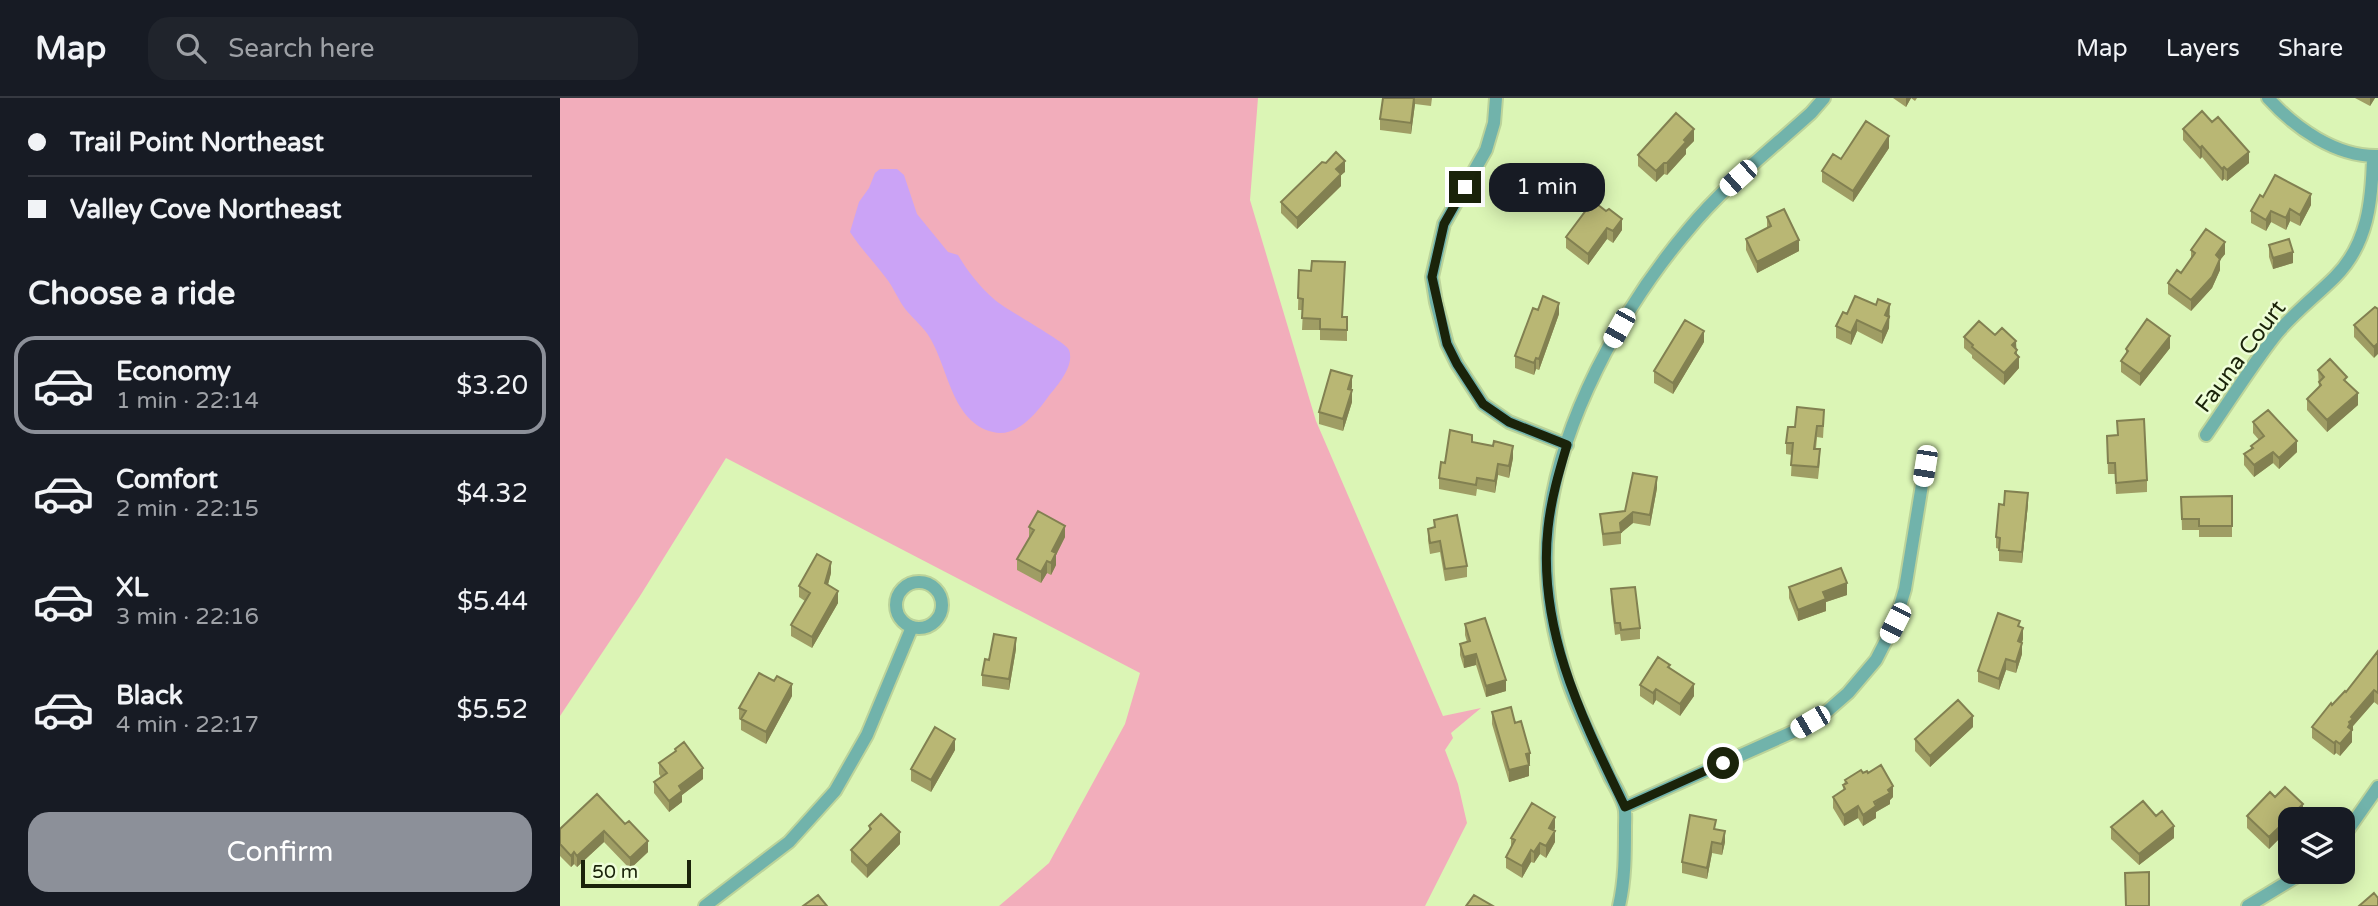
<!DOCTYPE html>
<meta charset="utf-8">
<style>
:root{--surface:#171b24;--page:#20242c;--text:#f1f3f6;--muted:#9ea1a6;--line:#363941;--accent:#8c9099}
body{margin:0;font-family:"Varela Round",sans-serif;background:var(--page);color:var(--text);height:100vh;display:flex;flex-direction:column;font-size:26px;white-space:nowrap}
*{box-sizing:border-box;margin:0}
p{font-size:23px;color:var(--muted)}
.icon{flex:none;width:38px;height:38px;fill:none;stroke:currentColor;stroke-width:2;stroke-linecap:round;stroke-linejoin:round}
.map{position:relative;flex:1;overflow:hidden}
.panel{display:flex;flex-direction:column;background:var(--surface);width:560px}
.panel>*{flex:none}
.hud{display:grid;align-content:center;height:154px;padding:0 28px;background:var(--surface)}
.fabs{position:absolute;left:1718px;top:709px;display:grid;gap:14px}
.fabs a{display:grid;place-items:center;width:77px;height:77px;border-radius:14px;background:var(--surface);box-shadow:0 4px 18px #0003;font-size:35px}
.scale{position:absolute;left:21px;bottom:18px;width:110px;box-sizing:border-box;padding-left:7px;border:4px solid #1a230a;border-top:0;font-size:19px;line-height:24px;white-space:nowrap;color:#1a230a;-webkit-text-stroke:5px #eefed8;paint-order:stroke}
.end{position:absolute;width:32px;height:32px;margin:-16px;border:9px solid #1a230a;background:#fff;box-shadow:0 0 0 4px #fff}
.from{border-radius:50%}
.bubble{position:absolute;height:49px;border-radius:21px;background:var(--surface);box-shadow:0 4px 18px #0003;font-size:23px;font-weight:600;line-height:49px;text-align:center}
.car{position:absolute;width:21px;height:42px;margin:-21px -10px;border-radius:9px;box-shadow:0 0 5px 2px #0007;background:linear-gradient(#fff 24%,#345 0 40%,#fff 0 76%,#345 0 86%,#fff 0)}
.hud b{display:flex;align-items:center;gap:24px;height:66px;font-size:26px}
.hud b+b{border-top:2px solid var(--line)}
.hud i{width:18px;height:18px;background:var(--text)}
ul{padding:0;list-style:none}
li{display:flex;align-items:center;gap:21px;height:98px;margin:0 14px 10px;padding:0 14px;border:4px solid transparent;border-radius:21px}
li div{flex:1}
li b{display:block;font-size:26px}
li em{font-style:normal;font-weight:600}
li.active{border-color:var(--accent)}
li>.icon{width:63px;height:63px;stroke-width:1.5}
h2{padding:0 28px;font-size:32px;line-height:84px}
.button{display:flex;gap:14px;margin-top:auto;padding:14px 28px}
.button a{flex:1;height:80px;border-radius:21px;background:var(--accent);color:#fff;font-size:28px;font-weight:600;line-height:80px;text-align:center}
header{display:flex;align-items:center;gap:42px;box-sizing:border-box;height:98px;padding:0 35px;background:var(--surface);border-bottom:2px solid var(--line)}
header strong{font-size:33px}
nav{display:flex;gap:38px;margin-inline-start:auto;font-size:24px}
.search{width:490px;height:63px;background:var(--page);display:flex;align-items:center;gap:18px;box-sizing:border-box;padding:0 24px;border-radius:21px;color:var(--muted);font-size:26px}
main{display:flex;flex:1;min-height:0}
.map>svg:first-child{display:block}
</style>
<header>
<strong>Map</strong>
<div class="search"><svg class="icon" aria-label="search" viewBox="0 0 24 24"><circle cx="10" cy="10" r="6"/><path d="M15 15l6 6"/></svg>Search here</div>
<nav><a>Map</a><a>Layers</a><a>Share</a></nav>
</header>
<main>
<section class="panel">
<div class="hud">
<b><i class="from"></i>Trail Point Northeast</b>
<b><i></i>Valley Cove Northeast</b>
</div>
<h2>Choose a ride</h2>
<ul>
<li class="active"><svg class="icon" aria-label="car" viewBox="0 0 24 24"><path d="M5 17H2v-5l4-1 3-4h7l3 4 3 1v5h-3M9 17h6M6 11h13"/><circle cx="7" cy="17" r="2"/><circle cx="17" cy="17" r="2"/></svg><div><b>Economy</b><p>1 min · 22:14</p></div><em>$3.20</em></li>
<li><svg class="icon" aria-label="car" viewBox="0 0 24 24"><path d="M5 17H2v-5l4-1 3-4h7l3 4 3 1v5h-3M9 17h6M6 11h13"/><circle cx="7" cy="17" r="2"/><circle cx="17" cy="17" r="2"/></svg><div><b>Comfort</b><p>2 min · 22:15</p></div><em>$4.32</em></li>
<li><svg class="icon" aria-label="car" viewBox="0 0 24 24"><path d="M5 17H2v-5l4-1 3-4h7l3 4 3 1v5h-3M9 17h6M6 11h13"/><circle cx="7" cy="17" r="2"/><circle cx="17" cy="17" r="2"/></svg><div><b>XL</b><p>3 min · 22:16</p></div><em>$5.44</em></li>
<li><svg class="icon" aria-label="car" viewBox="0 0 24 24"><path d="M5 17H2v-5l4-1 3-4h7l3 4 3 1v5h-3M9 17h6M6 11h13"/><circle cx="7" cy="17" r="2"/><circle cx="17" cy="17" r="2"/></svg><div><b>Black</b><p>4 min · 22:17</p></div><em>$5.52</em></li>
</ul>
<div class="button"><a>Confirm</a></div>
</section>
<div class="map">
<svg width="1818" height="808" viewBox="0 0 1818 808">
<rect width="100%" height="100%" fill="#dbf5b5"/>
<path fill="#f2adbb" d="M0,0H698L690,102L756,323L883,618L921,610L891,635L893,640L885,652L898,686L907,725L865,808H439L489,765L565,626L580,575L166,360L80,498L0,618Z"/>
<path fill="#cba3f6" d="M320,71H337L344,77L357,116L388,154L398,157C408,174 420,189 435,202C448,213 506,244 509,252C515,268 497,288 488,299C476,316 456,340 433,334C392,324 389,272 370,240C364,229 354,222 346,212C338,202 334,190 326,180C314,164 301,151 290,134L299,104L309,90L315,75Z"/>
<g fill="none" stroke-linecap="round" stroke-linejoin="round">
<g stroke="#bcd39a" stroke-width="16">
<path id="minor" d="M936,0L934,25L926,52L884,126L872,179L876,204L887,246L897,266L923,306L949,324L1007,347
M1708,0C1735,30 1776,59 1818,58
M1646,337C1669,304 1690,270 1714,239C1731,217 1755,199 1775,179C1808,146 1812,102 1813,59
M336 507a23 23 0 1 1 46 0a23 23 0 1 1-46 0Z
M1065,709L1237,632L1264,616L1288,595L1316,562L1335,525L1345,491L1367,356
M1783,739L1818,689
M145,808L229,744L275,693L307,637L352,529
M1059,808C1065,782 1065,756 1065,729C1065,722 1066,714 1064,708C1061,698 1055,688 1050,679C1035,646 1017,612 1006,577C991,529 983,480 988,431C997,327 1062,210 1128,132C1164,88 1209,53 1251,15L1264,0
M1688,808L1744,774"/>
</g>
<use href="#minor" stroke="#71b3ab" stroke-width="12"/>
</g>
<path fill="#9f9d64" d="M823,0H872L871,8L855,6L851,36L820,32V21Z
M1333,0H1357L1355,3L1351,0L1346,9Z
M1795,0H1815L1810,8Z
M1623,31L1689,65L1667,83L1664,81L1662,83L1642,59L1640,61L1623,42Z
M1134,43L1126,51V56L1107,77L1104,76L1096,84L1078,68V57Z
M1329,50L1293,104L1262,84V73L1281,61Z
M785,74L781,77V88L737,131L721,115V104Z
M1751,107L1740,128L1730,123L1726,132L1711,124L1706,133L1691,125V113Z
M1046,113L1062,132L1053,145L1047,141L1028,167L1006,150V139Z
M1207,119L1239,153L1197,175L1186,152V141L1207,130Z
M1709,147L1733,165L1713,171L1709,159Z
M1631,152L1665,156L1660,162V172L1652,190L1631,213L1608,196V185L1621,175L1631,162Z
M739,172L783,219H787V243L760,242V232H742L743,212H738Z
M978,212L999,216L979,272L976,271L974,277L955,270V258Z
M1817,212L1814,260L1794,239V227Z
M1287,216L1330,217L1329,221V230L1322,246L1297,233L1291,247L1276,240V228Z
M1404,239L1456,251L1459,270L1444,287L1412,260V257L1404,250Z
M1144,244L1113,296L1094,285V273Z
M1610,250L1580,288L1561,274V263L1566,256V251Z
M1758,272L1787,284L1798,307L1767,334L1747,312V301L1759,290Z
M792,289L791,292L792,304L783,333L759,326V314Z
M1264,323L1263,340L1257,339L1256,351L1260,363L1258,381L1231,378L1232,357L1226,356V345L1235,329Z
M1557,323L1587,382V394L1556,396L1555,376H1548L1547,338L1557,337Z
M1693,324L1737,354L1719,371L1713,365L1694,379L1684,367V356L1691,351V348L1699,342L1693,335Z
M912,344L953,360L949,380L938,377L935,395L917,391L916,398L879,391V380L885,365Z
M1097,390L1090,428L1073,425L1061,435V446L1043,448L1040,416L1065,413Z
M1672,398V439H1639V432H1622L1621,399Z
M1468,406L1462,465L1439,463V451L1436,450V439Z
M874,422L907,468V479L885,483L880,454L870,456L868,442V431L874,429Z
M469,429L505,439L496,457V467L491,477L487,475L481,485L457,472V461L469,440Z
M271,475L268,487L278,505L252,550L231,538V527L245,503L239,499V488Z
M1229,489L1287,497L1266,504V513L1238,523L1229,500Z
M1051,491L1080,530V541L1061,543L1060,536L1055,537L1051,503Z
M905,526L946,593L926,599L916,567L904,570L900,557V546L907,544L905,537Z
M1460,529L1463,541L1462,545V556L1456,575L1446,572L1439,592L1418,584V573Z
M456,551L449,592L422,588V577L429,562Z
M1818,553V607L1814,604L1793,628V632L1792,633V644L1780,658L1776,655L1774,657L1752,640V629L1772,607L1786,594Z
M1080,587L1134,598L1120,618L1096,602L1093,607L1080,598Z
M232,598L206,646L181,632V622L179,621V610Z
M932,614L955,625L970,666H969V678L949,684L932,626Z
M1413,629L1370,669L1355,653V641Z
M115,651L143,681L122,697V704L109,714L94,695V684L101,679L99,676V665L115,654Z
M395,652L371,694L351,683V671Z
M1303,675L1333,699L1330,702V706L1316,714V720L1303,728L1298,720L1284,728L1273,710V699L1283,692L1285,682Z
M37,696L88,754L70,771L44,744L17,769L14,766L11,769L0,758V731Z
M1715,699L1743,717L1731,721V729L1709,751L1687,730V718Z
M309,728L340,746L307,780L291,764V752L309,734Z
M1551,729L1614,740L1579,767L1551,741Z
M995,730L994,732L995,744L986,760L980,756L974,765L971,764L962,780L946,770V759L951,749V740Z
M1156,732L1165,744L1162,757L1152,755L1147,781L1122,775V764Z"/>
<path fill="#828051" d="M854,0L855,6L851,36V25Z
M1346,0H1351L1346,9Z
M1810,0H1815L1810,8Z
M1134,31V43L1126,51V56L1107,77V65L1124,42Z
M1329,38V50L1293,104V93Z
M1642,48V59L1640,61V50Z
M1689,54V65L1667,83V72Z
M785,63V74L781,77V88L737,131V120L776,71Z
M1104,65V76L1096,84V73Z
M1664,69V81L1662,83V71Z
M1751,96V107L1740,128V117Z
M1730,111V123L1726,132V120Z
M1711,113V124L1706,133V122Z
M1062,121V132L1053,145V133Z
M1047,130V141L1028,167V156Z
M1239,142V153L1197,175V164Z
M1665,144V156L1660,162V172L1652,190L1631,213V202L1656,157Z
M1733,154V165L1713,171V160Z
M999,205V216L979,272V261Z
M1330,206L1329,230L1322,246V234L1325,217Z
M1297,222V233L1291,247V235Z
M1144,233V244L1113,296V285Z
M1610,238V250L1580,288V276Z
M1456,243L1457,261L1459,259V270L1444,287V275L1452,247Z
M1818,245V256L1814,260V249Z
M976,260V271L974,277V265Z
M792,278V289L788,303V291Z
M792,292V304L783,333V321Z
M1798,295V307L1767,334V322Z
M1737,343V354L1719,371V360Z
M953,348V360L949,380V368Z
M1713,354V365L1694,379V367Z
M938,366V377L935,395V383Z
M1097,379V390L1090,428V417Z
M1468,395V406L1462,465V454Z
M1073,414V425L1061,435L1060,425Z
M505,428V439L496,457V467L491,477V465L492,453Z
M487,463V475L481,485V474Z
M271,464V475L265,497V485Z
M1287,485V497L1266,504V513L1238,523V512L1263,494Z
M278,493V505L252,550V539Z
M1463,530V541L1458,555V543Z
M456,540V551L449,592V581Z
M1462,545V556L1456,575V564Z
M916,556V567L904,570V559Z
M1446,561V572L1439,592V581Z
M946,582V593L926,599V588Z
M232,586V598L206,646V634Z
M1134,586V598L1120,618V606Z
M1096,591V602L1093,607V595Z
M1814,592V604L1793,628V632L1792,633V644L1780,658V646L1791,619Z
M1413,618V629L1370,669V658Z
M395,641V652L371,694V682Z
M1776,643V655L1774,657V645Z
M970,655V666L966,667V656Z
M969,667V678L949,684V672Z
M143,670V681L122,697V704L109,714V703L119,688Z
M1333,688V699L1330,702V706L1316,714V720L1303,728V717L1328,692Z
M1743,706V717L1739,721H1731V729L1709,751V739Z
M1298,708V720L1284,728V717Z
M995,719V730L989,741V730Z
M1614,728V740L1579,767V756Z
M44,733V744L17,769V758Z
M995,733V744L986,760V748Z
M1165,733V744L1162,757V746Z
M340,734V746L307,780V768Z
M88,743V754L70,771V760Z
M1152,744V755L1147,781V770Z
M980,745V756L974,765V754Z
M971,752V764L962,780V768Z
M14,754V766L11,769V758Z"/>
<path fill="#b9b774" stroke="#828051" stroke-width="2" d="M823,0H854L851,25L820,21Z
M1642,13L1652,24L1658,19L1689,54L1667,72L1664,69L1662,71L1642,48L1640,50L1623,31Z
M1116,15L1134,31L1124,42L1126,44L1107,65H1104L1096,73L1078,57Z
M1306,23L1329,38L1293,93L1262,73L1273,56L1281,61Z
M776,54L785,63L776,71L781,76L737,120L721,104L762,64L766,65Z
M1715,77L1751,96L1740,117L1730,111L1726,120L1711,113L1706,122L1691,113L1700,97L1703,99Z
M1033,103L1046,113L1049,111L1062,121L1053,133L1047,130L1028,156L1006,139Z
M1224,111L1239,142L1197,164L1186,141L1211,128L1207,119Z
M1646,131L1665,144L1656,157L1660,161L1652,179L1631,202L1608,185L1617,172L1621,175L1635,155L1631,152Z
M1729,141L1733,154L1713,160L1709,147Z
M752,163L785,164L782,219H787V232L760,231V221L742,220L743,201L738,200L739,172L751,173Z
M983,198L999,205L979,261L976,260L974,265L955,258L973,210L978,212Z
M1295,198L1316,207L1318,201L1330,206L1325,217L1329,219L1322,234L1297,222L1291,235L1276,228L1283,214L1287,216Z
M1815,209L1818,211V245L1814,249L1794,227Z
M1587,221L1610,238L1580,276L1561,263L1568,253L1566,251Z
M1125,222L1144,233L1113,285L1094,273Z
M1419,223L1435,237L1442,230L1456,243L1452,247L1457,252L1455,255L1459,259L1444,275L1412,249L1413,247L1404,239Z
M1770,261L1787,279L1784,282L1798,295L1767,322L1747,301L1761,287L1759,284L1764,279L1758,272Z
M771,272L792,278L788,291L792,292L783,321L759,314Z
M1237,309L1264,312L1263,328H1257L1254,351H1260L1258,369L1231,367L1233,345H1226L1228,329H1235Z
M1708,312L1737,343L1719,360L1713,354L1694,367L1684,356L1693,350L1691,348L1704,338L1693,324Z
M1584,321L1587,382L1556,385L1555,365H1548L1547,338L1558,337L1557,323Z
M890,332L912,337V344L933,348L934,343L953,348L949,368L938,366L935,383L917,380L916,387L879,380L881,364L885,365Z
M1073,375L1097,379L1090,417L1073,414L1060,425L1061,434L1043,436L1040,416L1065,413Z
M1445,393L1468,395L1462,454L1439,452L1440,440L1436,439L1439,406L1444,407Z
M1672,398V428H1639V421H1622L1621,399Z
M478,413L505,428L492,453L496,455L491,465L487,463L481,474L457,461L474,432L469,429Z
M897,417L907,468L885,471L880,443L870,445L868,431L875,429L874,422Z
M257,456L271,464L265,485L278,493L252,539L231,527L250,495L239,488Z
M1281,470L1287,485L1263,494L1266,501L1238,512L1229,489Z
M1075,489L1080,530L1061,532L1060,525H1055L1051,491Z
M1438,515L1460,523L1458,528L1463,530L1458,543L1462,545L1456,564L1446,561L1439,581L1418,573Z
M925,520L946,582L926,588L916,556L904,559L900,546L910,543L905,526Z
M434,536L456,540L449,581L422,577L425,561L429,562Z
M1818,553V595L1814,592L1791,619L1793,621L1789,624L1790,626L1788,629L1792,632L1780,646L1776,643L1774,645L1752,629L1771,605L1772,607L1785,593L1786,594Z
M1098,559L1110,567L1108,569L1134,586L1120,606L1096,591L1093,595L1080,587Z
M199,575L214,583L217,578L232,586L206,634L181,621L186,613L179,610Z
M1398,602L1413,618L1370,658L1355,641Z
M951,609L955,625L961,623L970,655L966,656L969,667L949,672L932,614Z
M375,629L395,641L371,682L351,671Z
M124,644L143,670L119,688L122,693L109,703L94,684L107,675L99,665L116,653L115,651Z
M1321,667L1333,688L1328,692L1330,695L1314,704L1316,708L1303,717L1298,708L1284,717L1273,699L1285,691L1283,687L1287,685L1285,682L1301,672L1303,675L1307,673L1308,675Z
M1725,689L1743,706L1709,739L1687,718L1710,694L1715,699Z
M37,696L65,726L69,723L88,743L70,760L44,733L17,758L14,754L11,758L0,746V731Z
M1583,703L1596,718L1602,713L1614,728L1579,756L1551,729Z
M972,705L995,719L989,730L995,733L986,748L980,745L974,754L971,752L962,768L946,759L955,742L951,740Z
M321,716L340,734L307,768L291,752L311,731L309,728Z
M1130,717L1156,722L1154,731L1165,733L1162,746L1152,744L1147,770L1122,764Z
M1589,774V808H1566L1565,775Z
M1814,795L1818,800V808H1799Z
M258,797L267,808H243Z
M914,797L933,808H906Z"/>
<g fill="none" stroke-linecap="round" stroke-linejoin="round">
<path stroke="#1a230a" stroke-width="9" d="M905,89L884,126L872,179L887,246L897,266L923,306L949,324L1007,347C999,374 991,401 988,430C977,531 1022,620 1065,709L1163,665"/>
</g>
<g text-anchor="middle" stroke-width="5" stroke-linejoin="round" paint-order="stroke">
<g font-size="23" fill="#1a230a" stroke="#eefed8">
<text transform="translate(1680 258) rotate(-53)" y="8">Fauna Court</text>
</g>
</g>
</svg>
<div class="fabs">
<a><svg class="icon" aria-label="layers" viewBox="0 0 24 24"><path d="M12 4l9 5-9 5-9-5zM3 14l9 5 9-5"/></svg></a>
</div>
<div class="scale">50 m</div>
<i class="end from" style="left:1163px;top:665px"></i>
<i class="end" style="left:905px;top:89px"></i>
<div class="bubble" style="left:929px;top:65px;width:116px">1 min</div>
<i class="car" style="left:1178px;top:80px;rotate:228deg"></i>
<i class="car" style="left:1059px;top:230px;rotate:209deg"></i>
<i class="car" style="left:1365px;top:368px;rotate:189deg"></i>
<i class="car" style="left:1335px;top:525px;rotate:207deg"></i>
<i class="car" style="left:1250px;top:624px;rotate:240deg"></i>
</div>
</main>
